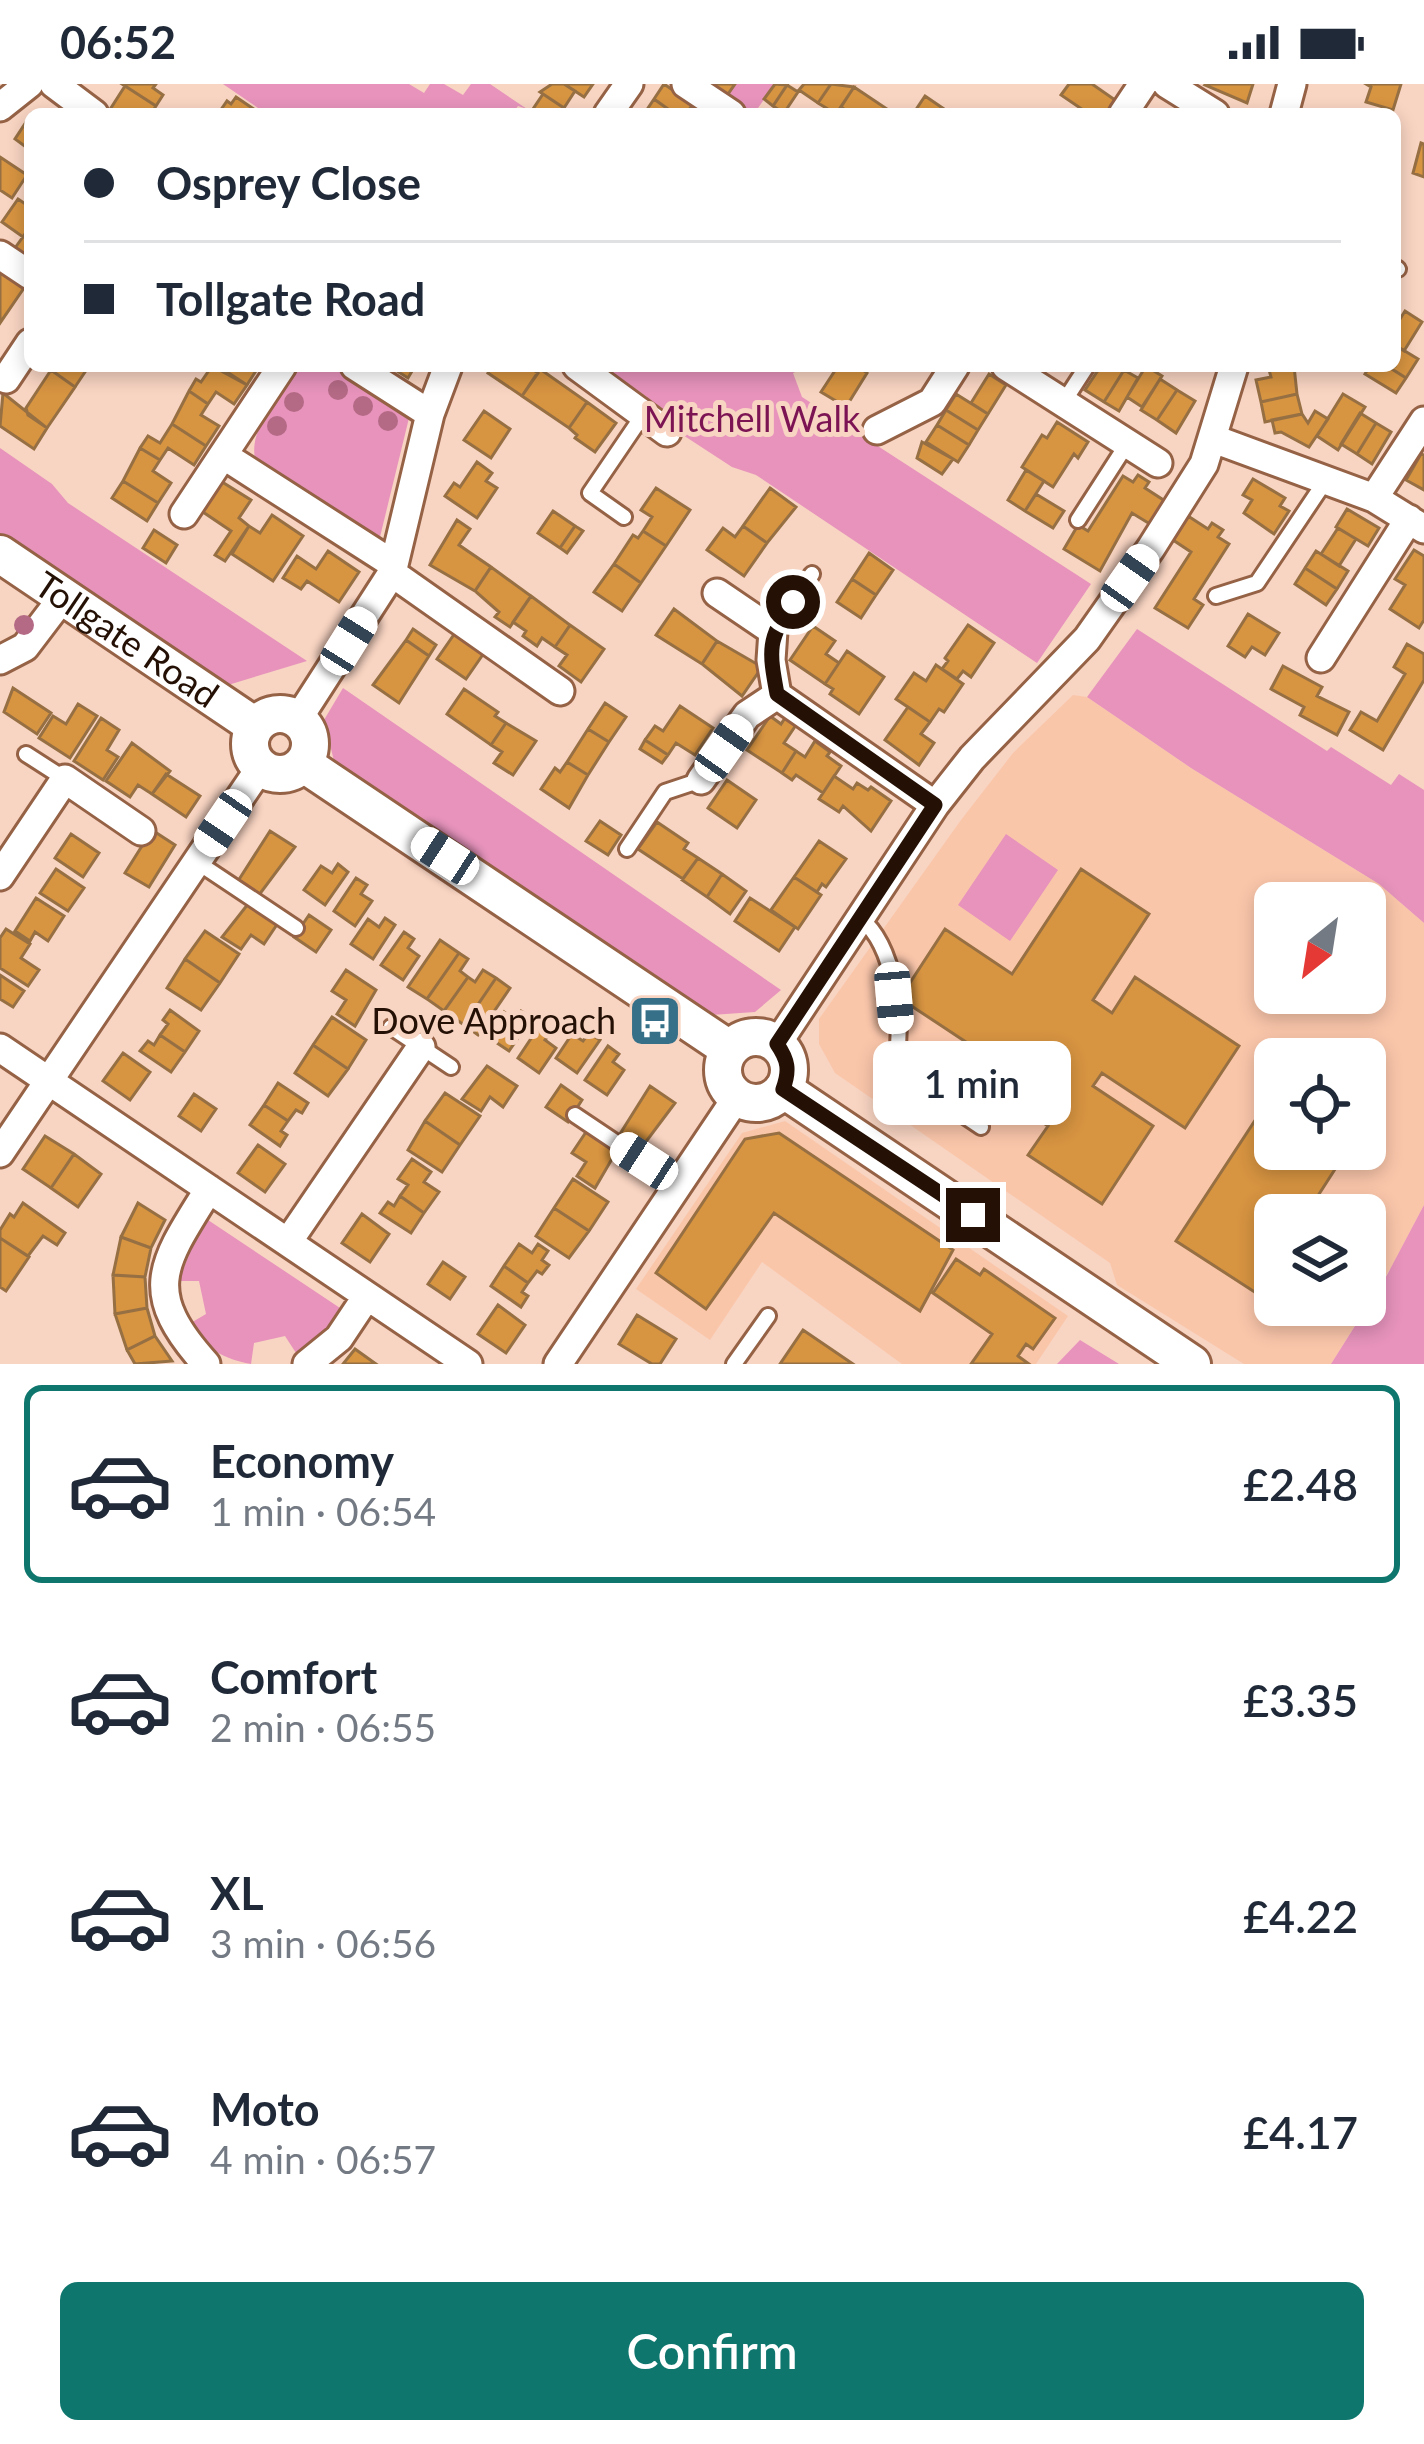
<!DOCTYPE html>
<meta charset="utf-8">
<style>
:root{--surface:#fff;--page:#f6f6f7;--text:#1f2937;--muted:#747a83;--line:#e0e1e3;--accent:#0f766e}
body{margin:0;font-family:Lato,sans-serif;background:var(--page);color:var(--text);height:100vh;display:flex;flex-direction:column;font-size:45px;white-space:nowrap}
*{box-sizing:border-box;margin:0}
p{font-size:39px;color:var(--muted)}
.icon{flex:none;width:66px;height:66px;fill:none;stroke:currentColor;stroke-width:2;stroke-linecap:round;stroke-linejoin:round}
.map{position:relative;height:1280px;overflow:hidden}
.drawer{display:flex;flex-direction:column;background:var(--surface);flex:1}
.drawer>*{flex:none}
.hud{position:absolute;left:24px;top:24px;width:1377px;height:264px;border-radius:18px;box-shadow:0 6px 18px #0003;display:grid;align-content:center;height:264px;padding:0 60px;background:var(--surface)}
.needle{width:78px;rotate:210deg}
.controls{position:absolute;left:1254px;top:798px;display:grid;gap:24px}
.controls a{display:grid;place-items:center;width:132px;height:132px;border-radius:18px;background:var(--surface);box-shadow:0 6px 18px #0003;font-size:60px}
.end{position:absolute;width:54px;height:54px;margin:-27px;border:15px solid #241005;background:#fff;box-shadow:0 0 0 6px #fff}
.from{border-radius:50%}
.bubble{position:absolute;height:84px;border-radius:18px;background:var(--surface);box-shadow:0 6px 18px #0003;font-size:39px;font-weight:600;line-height:84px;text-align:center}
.car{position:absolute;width:36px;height:72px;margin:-36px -18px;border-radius:15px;box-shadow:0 0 9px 3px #0007;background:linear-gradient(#fff 24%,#345 0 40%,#fff 0 76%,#345 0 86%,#fff 0)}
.hud b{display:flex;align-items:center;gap:42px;height:114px;font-size:45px}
.hud b+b{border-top:3px solid var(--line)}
.hud i{width:30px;height:30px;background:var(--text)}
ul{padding:21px 0 0;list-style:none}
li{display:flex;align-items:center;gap:36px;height:198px;margin:0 24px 18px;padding:0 36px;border:6px solid transparent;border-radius:18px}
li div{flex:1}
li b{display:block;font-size:45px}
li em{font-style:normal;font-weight:600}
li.active{border-color:var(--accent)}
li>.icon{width:108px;height:108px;stroke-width:1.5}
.button{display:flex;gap:24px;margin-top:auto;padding:24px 60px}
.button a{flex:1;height:138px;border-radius:18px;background:var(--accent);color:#fff;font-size:48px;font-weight:600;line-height:138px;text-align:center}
.status{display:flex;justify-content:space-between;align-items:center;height:84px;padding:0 60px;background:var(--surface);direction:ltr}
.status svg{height:33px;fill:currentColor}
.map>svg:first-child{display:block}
</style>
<div class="status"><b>06:52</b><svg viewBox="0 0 49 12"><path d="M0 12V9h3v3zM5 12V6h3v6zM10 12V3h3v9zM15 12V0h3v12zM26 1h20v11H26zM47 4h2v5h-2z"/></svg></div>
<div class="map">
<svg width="1424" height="1280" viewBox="0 0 1424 1280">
<rect width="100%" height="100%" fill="#f8d4c2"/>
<path fill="#fac6aa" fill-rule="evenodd" d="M1073,611L1087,613L1191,684L1379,800L1424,839V1121L1393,1180L1331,1280H1244L1117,1201L1110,1179L835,989L819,960V935L961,736L1013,669ZM1275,819H1365V909H1275ZM1275,975H1365V1065H1275ZM1275,1131H1365V1221H1275Z
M785,1037L1068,1232L1036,1280H902L762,1178L710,1256L636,1205L742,1049Z"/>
<path fill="#e793bc" d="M223,0H409L424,9L430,0H444L463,11L471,0H490L527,25L518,22L512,30H267Z
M735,0H775L758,24L745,27L726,13Z
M303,282H331L409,334L379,457L259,384C240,353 282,305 303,282Z
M603,282H808L793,289L802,313L1091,500L1037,579L756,391L732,383L640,323L647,313Z
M0,364L52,400L68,419L307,577L228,601L0,449Z
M1137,545L1327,667L1331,663L1391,701L1399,690L1424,706V839L1379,800L1191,684L1087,613Z
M343,604L781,906L755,928L711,931L334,677L324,636Z
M1006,750L1058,786L1010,857L958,821Z
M1424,1121V1280H1331L1387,1191Z
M208,1136L340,1224L326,1246L298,1272L285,1252L254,1259L251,1280C223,1275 205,1264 189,1240L206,1230L199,1197H179L194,1156Z
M1080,1256L1119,1280H1057Z"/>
<path fill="#d79441" stroke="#966f43" stroke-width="3" d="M122,0H156L153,4L163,11L156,22Z
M552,0H564L575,7L564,24L540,8Z
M564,0H593L584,13Z
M664,0L693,20L686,30H675L654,15Z
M707,0H735L726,13Z
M775,0L787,1L773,22L764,15Z
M804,0H831L818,19L799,6Z
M831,0L854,3L836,30L818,19Z
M1069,0H1092L1118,18L1109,30H1089L1061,11Z
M1253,0L1247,19L1205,1L1206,0Z
M1401,0L1393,26L1366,18L1371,3L1366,0Z
M787,1L798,8L784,29L773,22Z
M125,2L156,22L151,30H119L111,24Z
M854,3L890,27L889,30H851L841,23Z
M543,10L564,24L560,30L531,28Z
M925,12L944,25L941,30H913Z
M236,13L261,30H218L227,17L231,20Z
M654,15L675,30H644Z
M30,32V66L15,55Z
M1421,59L1424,60V93L1413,89Z
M0,73L27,91L12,114L0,106Z
M18,115L30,123V143L23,153L2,138Z
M30,143V174L15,164Z
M1,189L24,204L0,239V190Z
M1405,227L1422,238L1404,267L1395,261V243Z
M1395,261L1418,275L1406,294L1387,282H1395Z
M54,282H89L75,303L51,286Z
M212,282L247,301L234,320L216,308L208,320L189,307L196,295L201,298Z
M218,282H259L247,301Z
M389,282H415L408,294Z
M493,282H528L538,289L522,312L488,289Z
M838,282H858L867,289L846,323L821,308Z
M1101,282L1124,286L1104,318L1085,306Z
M1146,282L1162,292L1142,323L1127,313Z
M1268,282H1294L1297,310L1261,318L1256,296L1271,293Z
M1370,282H1387L1406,294L1396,309L1365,290Z
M540,285L587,318L569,344L522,312Z
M51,286L75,303L47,344L28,331L26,324Z
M1124,286L1138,294L1119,327L1104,318Z
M989,290L1006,301L988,330L971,319Z
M1160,295L1177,306L1157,336L1141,326Z
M1177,306L1195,317L1176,349L1157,336Z
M189,307L208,320L201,331L219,342L206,362L172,340Z
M3,309L47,344L34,365L0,342Z
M956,310L988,330L978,346L946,326Z
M1297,310L1302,330L1265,338L1261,318Z
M1343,310L1365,323L1338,366L1317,352Z
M587,318L616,339L595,368L575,354L577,351L569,344Z
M946,326L978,346L969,361L937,341Z
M484,327L510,345L491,374L464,356Z
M1315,327L1328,335L1309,363L1281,348L1275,349L1272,336L1302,330L1308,339Z
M1360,329L1376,339L1357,370L1341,360Z
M1057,338L1088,358L1078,374L1074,370L1053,403L1022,383L1042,351L1047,354Z
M1376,339L1391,348L1372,380L1357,370Z
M172,340L206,362L194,381L168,364L160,376L140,364L148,352L160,359Z
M937,341L969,361L958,378L926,358Z
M922,358L953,375L942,390L917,374Z
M140,364L160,376L153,387L171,399L158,419L123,397Z
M1421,370L1424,371V406L1406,396Z
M477,378L492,389L486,397L497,404L477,434L445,412L454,399L460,403Z
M1026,386L1044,397L1025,427L1008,416Z
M1138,391L1149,398L1145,404L1165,417L1150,440L1132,429L1100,487L1064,465L1078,441L1088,447L1123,392L1133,398Z
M1253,395L1285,414L1280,422L1289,427L1274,450L1244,429L1252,416L1243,411Z
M219,396L251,416L239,434L249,442L225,477L215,471L231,447L200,426Z
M123,397L158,419L147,437L112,414Z
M656,404L690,426L666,462L643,447L652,433L641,426Z
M770,404L796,423L767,459L743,442Z
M1036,410L1064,427L1053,444L1025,427Z
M1347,425L1379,444L1368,462L1336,443Z
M553,427L575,442L560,464L538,449Z
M272,431L303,452L273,497L232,470L249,442L260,449Z
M1188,432L1208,445L1212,439L1223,446L1218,453L1229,460L1194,515L1203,521L1188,544L1155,524L1191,468L1173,456Z
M457,436L470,445L459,461L491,483L475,507L430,481Z
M575,442L583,447L567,469L560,464Z
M743,442L767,459L744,492L707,466L723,444L735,453Z
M1338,444L1356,455L1339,482L1321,470Z
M154,446L177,461L166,479L143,464Z
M643,447L666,462L641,499L614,480L633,451L638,454Z
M1414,466L1424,472V536L1419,544L1390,525L1405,501L1395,495Z
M328,467L359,488L339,518L307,497L301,505L283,494L297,472L316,485Z
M1316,467L1348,487L1337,505L1305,484Z
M869,469L893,486L876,511L852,495Z
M614,480L641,499L622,527L594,508Z
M491,483L531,512L510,543L495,533L499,528L475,507Z
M1305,484L1337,505L1326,521L1295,500Z
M852,495L876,511L861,534L837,518Z
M531,512L570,541L555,563L542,554L537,562L523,552L526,547L513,538Z
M674,525L717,557L702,580L656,551Z
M1248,530L1279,549L1265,571L1252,563L1245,573L1228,562Z
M570,541L604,565L581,598L559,582L567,571L555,563Z
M968,541L994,559L971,593L963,587L957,595L942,585L948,577L945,574Z
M813,542L835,557L826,570L839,579L825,600L790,576Z
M413,545L436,561L429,572L406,556Z
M455,549L484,569L466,595L437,575Z
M406,556L429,572L399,619L373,601Z
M717,557L762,583L742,612L702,580Z
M1407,560L1424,570V596L1383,666L1350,646L1361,628L1377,637L1405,590L1394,583Z
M847,567L884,593L859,630L830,610L833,605L825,600Z
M936,581L963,600L944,628L939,625L930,638L896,615L914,589L926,597Z
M1283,582L1322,603L1317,612L1349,628L1337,651L1300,631L1304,623L1271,605Z
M13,604L51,629L37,650L4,628Z
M464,605L498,628L495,632L506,639L491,661L447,630Z
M605,619L626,633L609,658L588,645Z
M78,620L97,632L70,674L39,654L53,632L66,640Z
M680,622L713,644L695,671L676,659L668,671L645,656L655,642L663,647Z
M908,623L930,638L921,650L934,659L919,681L885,656Z
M770,632L781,640L785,634L796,641L784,659L796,667L782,689L747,666Z
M101,634L119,646L107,666L118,673L103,696L74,677Z
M506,639L536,657L513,691L494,679L502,668L491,661Z
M588,645L609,658L588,691L567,678Z
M645,656L668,671L662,679L640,665Z
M815,657L830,668L827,672L841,682L823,709L796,691L792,696L782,689L796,667L805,673Z
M132,659L170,687L152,710L138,701L130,713L106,697Z
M567,678L588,691L569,724L541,705L555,684L560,688Z
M166,690L200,712L186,733L152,710Z
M834,692L853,705L857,699L868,706L871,703L891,717L871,747L843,722L839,728L819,715Z
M727,696L756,716L737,744L708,724Z
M600,737L621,751L608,771L586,757Z
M657,738L688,759L684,765L698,774L683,795L638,765Z
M152,746L175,761L149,803L125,789Z
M270,747L295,763L259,811L238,797Z
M71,750L99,769L83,793L55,774Z
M819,757L846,775L826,803L822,800L817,808L794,793Z
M698,774L722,790L707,813L682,796Z
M338,780L348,788L325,821L304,806L321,782L332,789Z
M56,785L84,804L68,827L40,809Z
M1081,785L1149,830L1093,916L1112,929L1135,893L1239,962L1185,1044L1102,989L1093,1002L1153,1042L1102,1120L1028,1071L1048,1042L1016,1021L1008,1033L956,999L978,966L904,917L910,908L906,905L945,845L1012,890Z
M722,790L746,807L730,830L707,813Z
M794,793L821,811L798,845L771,826Z
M356,794L367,801L361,810L372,817L355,842L334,827Z
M36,814L64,832L48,857L35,848L30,857L15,847Z
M750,814L795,843L779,867L735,837Z
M248,820L278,839L264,860L251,851L241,865L222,853Z
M309,831L331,846L316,868L294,853Z
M385,834L395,841L373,875L351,860L368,835L379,843Z
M6,845L30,860L21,874L39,886L28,902L0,884V854Z
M205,847L239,870L220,899L185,875Z
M404,848L414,855L408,864L419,872L403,896L381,881Z
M440,856L459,869L427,915L408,903Z
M459,869L468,875L460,887L468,893L444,927L427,915Z
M185,875L220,899L201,926L167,904Z
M346,886L376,906L355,942L337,930L346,916L332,907Z
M483,886L496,894L464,941L444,927L468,893L475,898Z
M0,891L24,907L13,923L0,915Z
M496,894L510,904L478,951L464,941Z
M170,926L199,947L185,968L160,951L168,940L163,936Z
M521,927L532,934L509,967L488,953L504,928L515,936Z
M332,933L366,956L348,985L313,961Z
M540,941L551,948L545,956L556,964L539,989L518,974Z
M589,949L600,956L577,989L556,974L572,950L583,957Z
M160,951L185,968L171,988L140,967L148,957L154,961Z
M313,961L348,985L328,1012L295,989Z
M608,962L619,970L613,978L624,986L607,1011L585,996Z
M123,969L150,988L130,1016L103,997Z
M487,982L517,1002L503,1023L490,1013L481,1027L462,1015Z
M278,999L308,1019L302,1029L296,1026L288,1037L264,1021Z
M561,1001L582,1016L568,1038L546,1023Z
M650,1002L675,1019L639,1067L618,1053Z
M1275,1006V1065H1348L1312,1121L1328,1131H1275V1221H1289L1284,1227L1176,1157Z
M445,1009L480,1032L460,1061L425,1037Z
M194,1010L216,1025L201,1047L179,1032Z
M264,1021L288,1037L281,1047L287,1051L280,1062L250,1041Z
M425,1037L460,1061L442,1088L408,1066Z
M586,1048L616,1068L595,1104L577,1092L586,1078L572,1069Z
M779,1049L953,1166L920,1227L774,1129L706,1225L656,1189L745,1055Z
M45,1052L74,1070L51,1104L23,1085Z
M258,1061L285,1080L265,1108L238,1089Z
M74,1070L101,1090L78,1123L51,1104Z
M412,1075L431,1088L424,1098L439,1108L424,1129L400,1112L408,1101L398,1095Z
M573,1095L608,1118L589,1147L554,1124Z
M400,1112L424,1129L411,1149L380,1129L388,1118L394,1122Z
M23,1119L65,1149L57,1161L43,1152L28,1172L0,1154V1146L10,1130L14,1133Z
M138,1119L165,1136L151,1164L121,1153Z
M554,1124L589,1147L569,1174L536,1152Z
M362,1130L389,1150L370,1178L342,1159Z
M121,1153L151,1164L145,1193L113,1191Z
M0,1154L29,1173L6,1207L0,1203Z
M519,1160L532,1169L538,1160L548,1167L542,1176L549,1181L542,1190L537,1187L528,1199L504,1182Z
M956,1175L980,1191L984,1185L1055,1234L1033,1265L1026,1260L1018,1272L1029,1280H971L992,1250L933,1209Z
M443,1178L465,1193L450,1215L428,1200Z
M504,1182L528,1199L522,1208L528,1212L521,1223L491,1202Z
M113,1191L145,1193L147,1224L115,1230Z
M498,1221L525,1241L506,1269L478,1250Z
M147,1224L155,1252L127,1266L115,1230Z
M637,1231L676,1255L660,1280H652L619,1260Z
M803,1246L853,1280H780Z
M155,1252L172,1277L135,1280L127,1266Z
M355,1265L376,1280H343Z"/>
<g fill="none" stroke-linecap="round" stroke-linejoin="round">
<g stroke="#956246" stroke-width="20">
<path id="lane" d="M1395,183L1398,185
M1063,319L1087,282
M624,433L590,409L643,331
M1078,436L1127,360
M1216,512L1257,499L1326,396
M773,547L812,490
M26,670L65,695
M627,765L665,708L701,696
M197,778L296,844
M860,834C896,862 903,938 896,980L911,996L981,1043
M391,943L451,983
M575,1031L678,1100
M734,1280L768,1232"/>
</g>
<g stroke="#956246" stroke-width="33">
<path id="street" d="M54,0L94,30
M686,0L731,30
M1167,0L1215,30
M0,23L29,0
M608,30L629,0
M1123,30L1143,0
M1284,30L1292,0
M0,171L30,191
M282,282L223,371L393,480
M355,282L430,330
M577,282L667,348
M1006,282L1158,379
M6,295L30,259
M877,346L932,318L955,282
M1214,355L1374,414L1424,445
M1374,414L1424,337
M184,430L223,371
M392,489L560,607
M717,509L773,547L771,576L777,611
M1321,574L1409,435
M0,576L25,563L63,513
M298,635L392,489L430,330L448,282
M701,696L747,631L777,611L935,721
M0,792L65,695L141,747
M777,960L935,721L972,674L1087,555L1151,464L1204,380L1234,282
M0,964L468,1280
M0,1069L260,684
M288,1158L421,963
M206,1280C140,1207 162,1180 209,1105
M307,1280L339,1254L367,1212
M558,1280L737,1013"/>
</g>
<g stroke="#956246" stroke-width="42">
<g id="secondary">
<path id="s1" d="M0,470L255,642"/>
<circle cx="280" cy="660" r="30"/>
<path d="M304,680L729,965"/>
<circle cx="756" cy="986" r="33"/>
<path d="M783,1005L1192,1280"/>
</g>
</g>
<use href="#lane" stroke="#fff" stroke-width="14"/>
<use href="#street" stroke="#fff" stroke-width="27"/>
<use href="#secondary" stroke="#fff" stroke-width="36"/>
</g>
<g fill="#b46a85">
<circle cx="338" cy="306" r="10"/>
<circle cx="294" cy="318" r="10"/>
<circle cx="363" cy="322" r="10"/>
<circle cx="388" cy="337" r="10"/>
<circle cx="277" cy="342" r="10"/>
<circle cx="24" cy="541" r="10"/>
</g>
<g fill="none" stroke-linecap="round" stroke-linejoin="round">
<path stroke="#241005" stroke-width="15" d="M793,518C767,556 769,566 777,610L935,721L777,960C788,976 790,986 783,1005L973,1131"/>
</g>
<defs>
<g id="bus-square" transform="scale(2.7)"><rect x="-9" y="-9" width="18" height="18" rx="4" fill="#356f88" stroke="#f8d4c2"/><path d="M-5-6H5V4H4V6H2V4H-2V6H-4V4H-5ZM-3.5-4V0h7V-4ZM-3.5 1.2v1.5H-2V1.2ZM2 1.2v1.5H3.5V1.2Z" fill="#fff"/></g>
</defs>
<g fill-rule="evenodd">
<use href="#bus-square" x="655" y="937"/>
</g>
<g text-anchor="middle" stroke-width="10" stroke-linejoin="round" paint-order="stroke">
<g font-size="36" fill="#7c1353" stroke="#f8d4c2">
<text x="752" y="348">Mitchell Walk</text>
</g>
<g font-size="36" fill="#241005" stroke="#f8d4c2">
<text dy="13" stroke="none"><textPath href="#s1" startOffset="153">Tollgate Road</textPath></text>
</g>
<g font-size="36" fill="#241005" stroke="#f8d4c2" text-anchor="end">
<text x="616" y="950">Dove Approach</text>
</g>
</g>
</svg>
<div class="controls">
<a><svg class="needle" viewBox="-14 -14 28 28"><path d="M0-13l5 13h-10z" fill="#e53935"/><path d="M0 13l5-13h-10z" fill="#747a83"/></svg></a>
<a><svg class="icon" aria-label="locate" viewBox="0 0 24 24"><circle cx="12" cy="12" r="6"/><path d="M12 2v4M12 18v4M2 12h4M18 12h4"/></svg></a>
<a><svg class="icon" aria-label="layers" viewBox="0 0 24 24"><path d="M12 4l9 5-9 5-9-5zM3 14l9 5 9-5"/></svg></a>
</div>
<i class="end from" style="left:793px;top:518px"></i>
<i class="end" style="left:973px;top:1131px"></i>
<div class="bubble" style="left:873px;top:957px;width:198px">1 min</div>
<i class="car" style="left:1130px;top:494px;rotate:35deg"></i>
<i class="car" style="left:349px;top:557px;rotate:32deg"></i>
<i class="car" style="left:724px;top:664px;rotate:35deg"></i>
<i class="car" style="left:223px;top:739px;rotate:214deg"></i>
<i class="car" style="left:445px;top:772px;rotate:303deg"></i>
<i class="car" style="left:894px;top:914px;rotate:175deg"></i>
<i class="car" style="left:644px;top:1077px;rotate:303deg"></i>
<div class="hud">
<b><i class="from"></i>Osprey Close</b>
<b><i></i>Tollgate Road</b>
</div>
</div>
<section class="drawer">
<ul>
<li class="active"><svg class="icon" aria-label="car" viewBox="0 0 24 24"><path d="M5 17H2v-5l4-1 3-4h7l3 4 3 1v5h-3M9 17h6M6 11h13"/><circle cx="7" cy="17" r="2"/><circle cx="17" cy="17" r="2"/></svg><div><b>Economy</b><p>1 min · 06:54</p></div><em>£2.48</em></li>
<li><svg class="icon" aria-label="car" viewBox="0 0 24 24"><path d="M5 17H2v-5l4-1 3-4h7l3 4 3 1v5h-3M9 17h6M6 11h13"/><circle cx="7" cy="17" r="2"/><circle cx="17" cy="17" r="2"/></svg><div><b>Comfort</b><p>2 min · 06:55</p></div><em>£3.35</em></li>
<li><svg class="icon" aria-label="car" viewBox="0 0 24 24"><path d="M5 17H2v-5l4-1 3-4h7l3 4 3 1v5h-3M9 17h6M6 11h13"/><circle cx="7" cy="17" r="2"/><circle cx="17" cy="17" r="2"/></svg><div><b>XL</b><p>3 min · 06:56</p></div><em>£4.22</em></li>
<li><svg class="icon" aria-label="car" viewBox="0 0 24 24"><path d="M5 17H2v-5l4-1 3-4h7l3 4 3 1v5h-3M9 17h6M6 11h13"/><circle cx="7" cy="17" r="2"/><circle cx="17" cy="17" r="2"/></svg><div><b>Moto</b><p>4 min · 06:57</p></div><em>£4.17</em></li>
</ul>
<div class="button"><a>Confirm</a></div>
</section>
